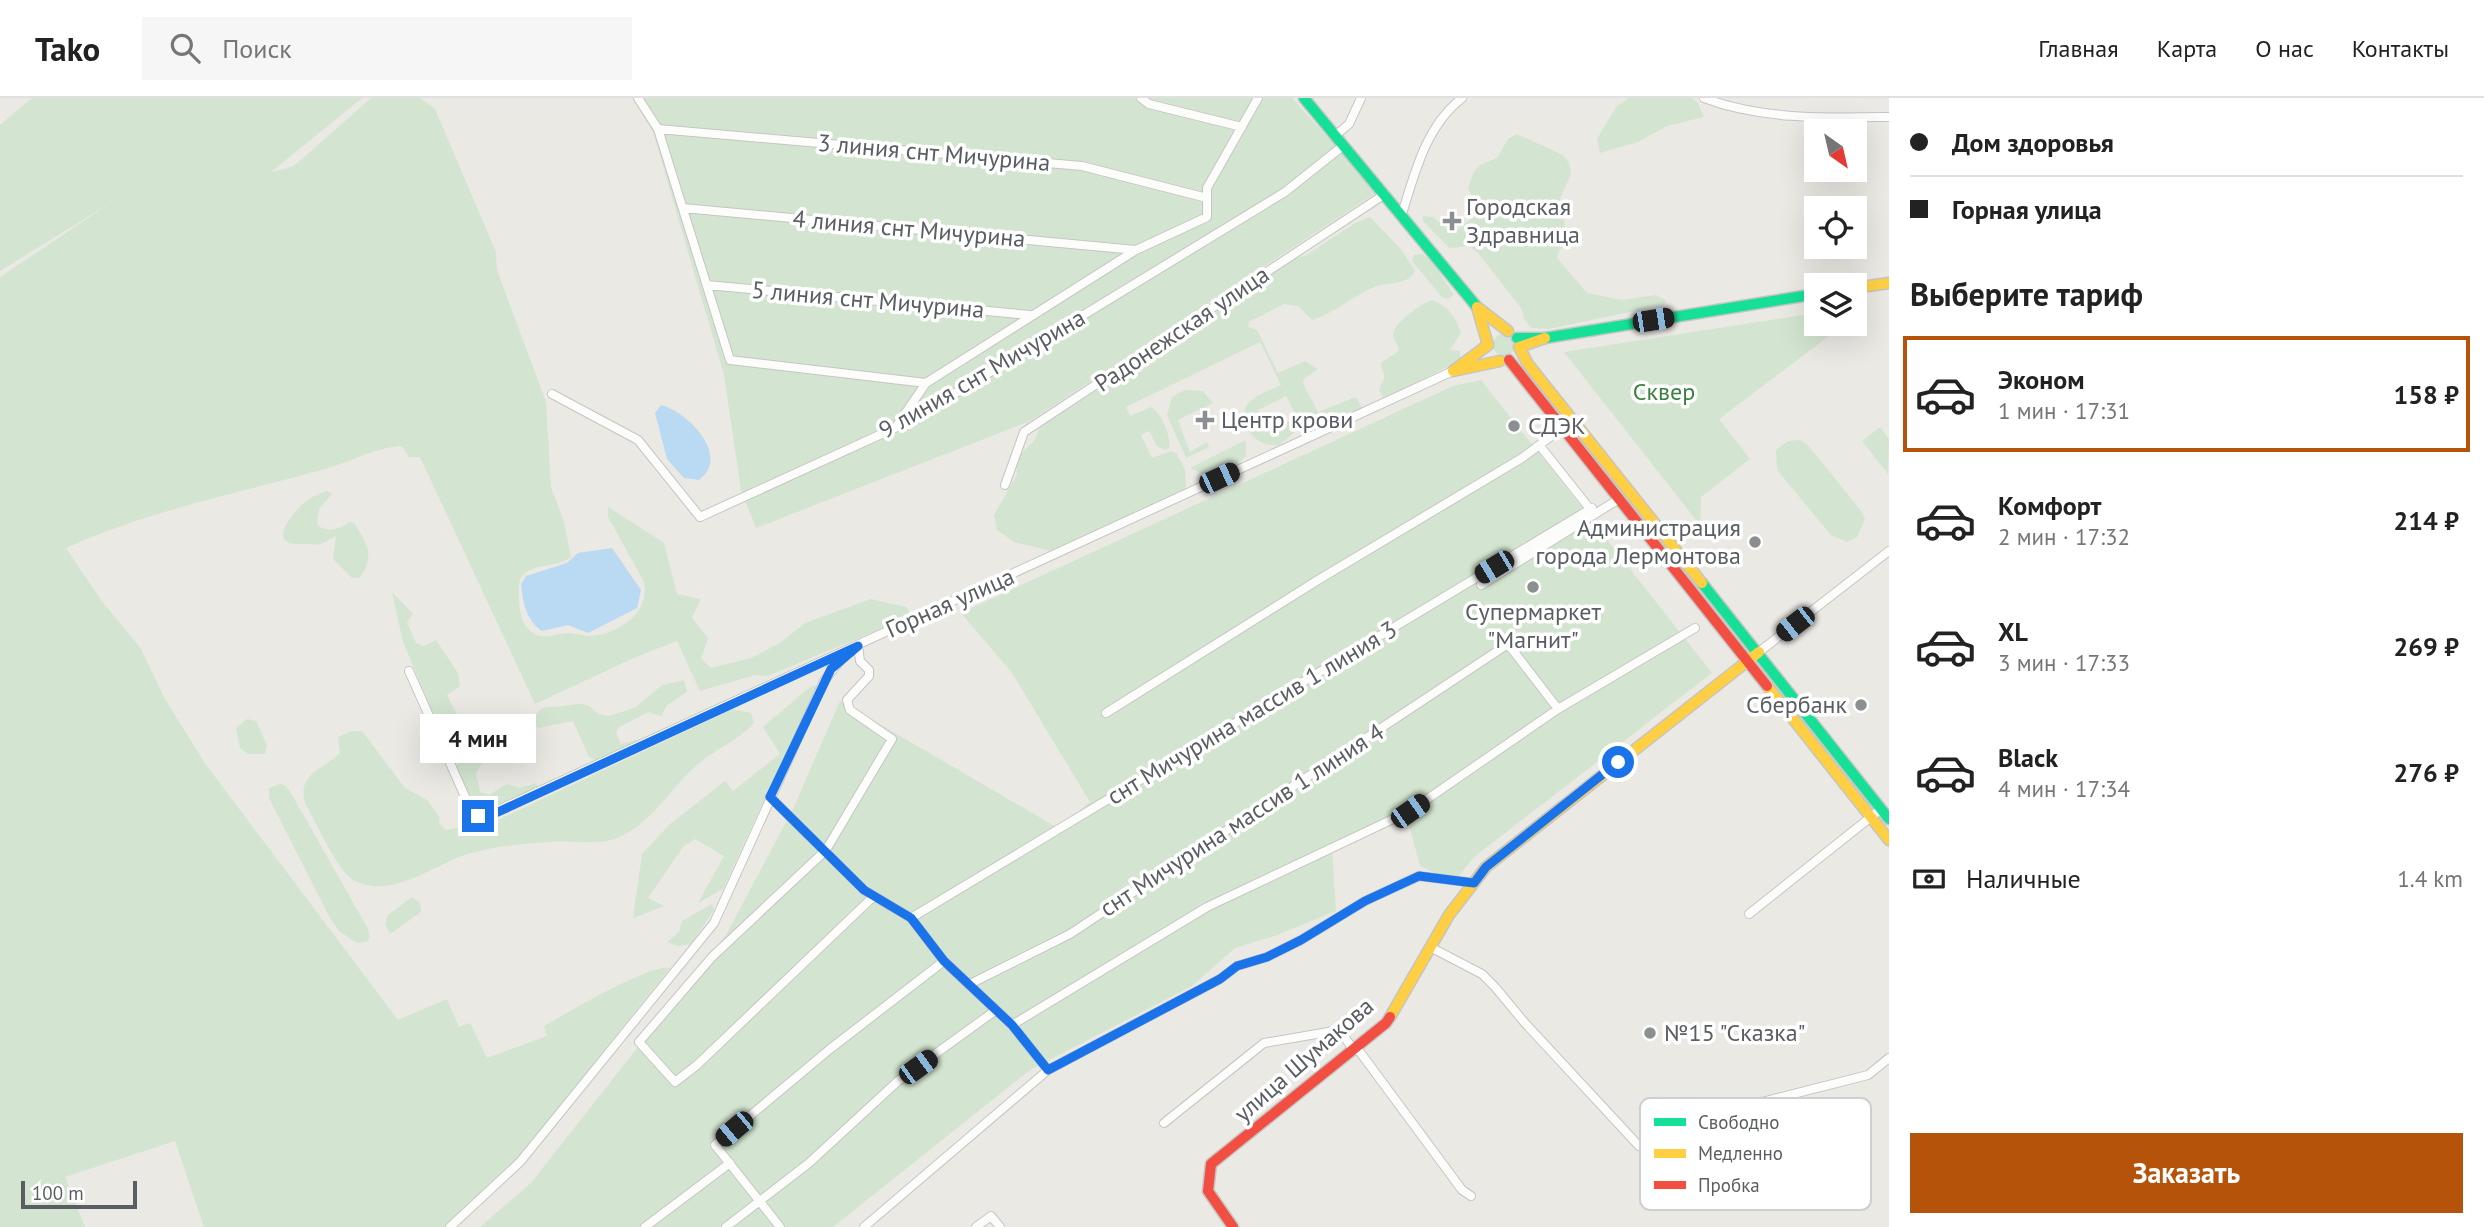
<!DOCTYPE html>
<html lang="ru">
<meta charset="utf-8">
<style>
:root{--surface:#fff;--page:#f6f6f6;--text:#222;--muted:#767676;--line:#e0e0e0;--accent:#b45309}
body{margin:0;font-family:"PT Sans",sans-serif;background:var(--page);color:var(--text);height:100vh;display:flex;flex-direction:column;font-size:26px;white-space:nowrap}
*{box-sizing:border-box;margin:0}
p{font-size:23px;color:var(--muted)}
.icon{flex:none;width:38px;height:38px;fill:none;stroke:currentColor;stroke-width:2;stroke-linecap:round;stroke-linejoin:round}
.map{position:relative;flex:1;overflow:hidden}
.panel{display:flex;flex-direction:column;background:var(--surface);width:595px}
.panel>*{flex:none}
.banner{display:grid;align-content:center;height:154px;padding:0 21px;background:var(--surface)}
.needle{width:46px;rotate:146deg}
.buttons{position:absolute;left:1804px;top:21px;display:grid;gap:14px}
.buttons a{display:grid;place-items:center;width:63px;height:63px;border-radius:0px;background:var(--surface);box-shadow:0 7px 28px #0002;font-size:35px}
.scale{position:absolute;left:21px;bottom:18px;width:116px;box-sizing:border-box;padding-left:7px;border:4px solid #5a5e62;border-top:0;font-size:19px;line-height:24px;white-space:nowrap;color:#5a5e62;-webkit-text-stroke:5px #fff;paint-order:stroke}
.end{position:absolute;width:32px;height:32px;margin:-16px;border:9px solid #1a73e8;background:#fff;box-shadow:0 0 0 4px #fff}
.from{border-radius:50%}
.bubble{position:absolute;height:49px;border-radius:0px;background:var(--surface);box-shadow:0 7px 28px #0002;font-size:23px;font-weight:700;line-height:49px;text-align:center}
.car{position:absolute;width:21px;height:42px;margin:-21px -10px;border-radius:9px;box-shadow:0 0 5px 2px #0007;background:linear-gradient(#222 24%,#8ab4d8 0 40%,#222 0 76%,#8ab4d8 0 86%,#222 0)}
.banner b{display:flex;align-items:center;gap:24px;height:66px;font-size:26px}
.banner b+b{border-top:2px solid var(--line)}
.banner i{width:18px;height:18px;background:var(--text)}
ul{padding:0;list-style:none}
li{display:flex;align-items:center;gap:21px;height:116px;margin:0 14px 10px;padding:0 7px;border:4px solid transparent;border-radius:0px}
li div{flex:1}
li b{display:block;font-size:26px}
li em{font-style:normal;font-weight:700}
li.on{border-color:var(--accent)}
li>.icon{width:63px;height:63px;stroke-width:1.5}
h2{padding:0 21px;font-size:32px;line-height:84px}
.pay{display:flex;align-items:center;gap:18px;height:77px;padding:0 21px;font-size:26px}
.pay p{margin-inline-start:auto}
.cta{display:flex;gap:14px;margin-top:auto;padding:14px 21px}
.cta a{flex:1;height:80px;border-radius:0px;background:var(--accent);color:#fff;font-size:28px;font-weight:700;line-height:80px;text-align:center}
header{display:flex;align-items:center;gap:42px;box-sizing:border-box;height:98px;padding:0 35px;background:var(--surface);border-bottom:2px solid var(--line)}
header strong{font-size:33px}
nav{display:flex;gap:38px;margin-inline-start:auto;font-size:24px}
.search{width:490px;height:63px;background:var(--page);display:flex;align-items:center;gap:18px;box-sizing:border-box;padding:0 24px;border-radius:0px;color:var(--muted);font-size:26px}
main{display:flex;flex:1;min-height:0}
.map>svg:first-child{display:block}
</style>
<header>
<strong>Tako</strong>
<div class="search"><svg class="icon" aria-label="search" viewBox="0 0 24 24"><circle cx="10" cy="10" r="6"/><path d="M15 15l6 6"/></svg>Поиск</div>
<nav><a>Главная</a><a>Карта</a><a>О нас</a><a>Контакты</a></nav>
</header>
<main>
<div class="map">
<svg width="1889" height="1129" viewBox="0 0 1889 1129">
<rect width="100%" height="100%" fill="#eae9e4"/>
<path fill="#d3e5d0" d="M32,0H362L271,74L292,69L302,61L371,0H420L435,11L496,154L497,172L546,304L551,389L564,424L571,459C558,469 537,466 525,475C517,482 519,492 519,501C519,516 524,536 542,538C551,540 560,534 569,535C576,535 583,538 590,538C619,536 650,515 644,484L608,419V409L664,445L677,496L701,501L692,520L708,540L701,560L711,570L751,560L780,545L805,525L871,501L906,509L909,513L908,518L899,523L768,578L755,577L700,593L677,543L636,559L535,606L420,359H409L402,348C372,350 350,365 321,372C235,396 147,413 66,450L101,502L141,551L164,599L204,664L398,922L447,901L459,929L470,925L487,960L547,938L544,928C567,915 647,867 670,870L517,1061L444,1129H204L175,1043L65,1079L85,1129H0V179L112,104L0,173V27Z
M632,0H1292L1377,94L1030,323L756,430L741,392L724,277L653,34Z
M1629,0H1692L1698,5L1704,19L1667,28L1638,44L1600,55L1597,41L1616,9Z
M1517,36L1563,57L1569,65L1571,76L1560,101L1568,145L1560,151L1557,160L1587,195L1622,202L1656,197L1666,202L1664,207L1548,231L1532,230L1525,223L1521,210L1478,155L1469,148L1449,150L1423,123V118L1433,119L1453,136L1480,113L1468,91L1473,75L1480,67L1497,60L1508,41Z
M1370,119L1401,151L1415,173C1407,187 1394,184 1381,187C1364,190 1336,215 1312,222L1298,208L1284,206L1249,224L1248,229L1257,232L1278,275L1305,263L1318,271L1304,281L1303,286L1318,314L1356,299L1362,310L1309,333L1301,327L1286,298L1258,312L1267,331L1288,323L1294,329V335L1279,347C1259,351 1235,327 1247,307C1253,298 1271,292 1281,287L1260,244L1126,309L1130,318L1151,309C1161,314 1172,339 1169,350L1165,352L1157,348L1149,333L1141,337L1152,360L1171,353L1176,355L1185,372L1186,389L1183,393L1056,454L1014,444L997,432L994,417L1017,377L1016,361L1034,343L1040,329L1143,263L1178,227L1226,200L1241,198L1254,191L1265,180L1266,170L1270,166L1305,158L1355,125Z
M1422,156L1432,163L1454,197L1447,201L1442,199L1412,163L1414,157Z
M1432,202C1448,208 1456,219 1461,235L1450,252L1460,253L1461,262L1384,301L1379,292L1385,278L1381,269L1382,264L1399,253C1399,247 1394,243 1393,237C1393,226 1421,205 1432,202Z
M1816,215V226H1845L1719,321L1750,361L1701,399L1700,427L1564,254Z
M1493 247a11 11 0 1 1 22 0a11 11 0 1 1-22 0Z
M1526,272L1666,448L1664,450L1523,274Z
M1481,282L1712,575L1474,759L1454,784L1420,768L1405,711L1332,751L1336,813L1277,837L1235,850L1192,888L1030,972L833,1129H480L531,1085L726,837L793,711L840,603L1058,730L1090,704L1012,575L961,515L1453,288Z
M1185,292L1203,293L1213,305L1178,322L1190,354L1207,344L1209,349L1186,360L1167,317L1172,299Z
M1880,329L1889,341L1888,376L1862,343Z
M1246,342V358L1229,373L1208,378L1190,370Z
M1800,342L1807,346L1862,414L1865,421L1857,439L1847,444L1831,437L1777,372L1776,352L1788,343Z
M327,393L332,396L319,411L317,426C325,436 340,431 349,424L354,425C367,444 376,460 359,480H352L333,461L336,438C314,450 323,446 300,446C267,447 290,418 303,406C310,399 319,396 327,393Z
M392,494L413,516L407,524L416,545L423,548L436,542L458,575L460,588L447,597L463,628L482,625L491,634L492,650L476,675L480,694L489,697L507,686L520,690L536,685L539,691L494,713L476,710L457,673L456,654L447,648L403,544Z
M1766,574L1870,705L1868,707L1763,576Z
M684,582L687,594L667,607L661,618L648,614L618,630L616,635L621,646L651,638L623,653L595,662L589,659L573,623L538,630L533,624C538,606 548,610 563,608C579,606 586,602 598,616L610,618L636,609L662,587Z
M817,587L723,791L698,805L724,758L695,741L683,749L648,800L664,808L633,820L642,756L670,726L725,683L733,693L780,656L763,629L810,589Z
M733,611L751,615L754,625C740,641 720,649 703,662C673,685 652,727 617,740C596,748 569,742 548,744C523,746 492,748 468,756C435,766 394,800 357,784C338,776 316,724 305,705C297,675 323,672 340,655L338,639L352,633H362L405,690L427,702L440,720L439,725L445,732L498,722Z
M247,621L256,623L267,647L265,656H248L240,650L236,630Z
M280,686L285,687L291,695L367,829L370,839L367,844L357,845L339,833L330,820L269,700V690Z
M412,799L420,805L421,814L390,836L385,826L388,817Z
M712,806L714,812L691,846L678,848L667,844L679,834L682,823Z"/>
<path fill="#badaf3" d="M661,307C686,313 732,357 699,382L684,380L667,361L655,315Z
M612,450L641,492L637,510L588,535L568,527L542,533C526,522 523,505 521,486L526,478L567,465L578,455Z"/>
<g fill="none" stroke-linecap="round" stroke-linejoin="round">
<g stroke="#c6c5c5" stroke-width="10">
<path id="street" d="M638,0L658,31L730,262L926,285
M1141,0L1149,6L1242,29
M1704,0C1762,22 1828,20 1889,19
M658,31L1082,68L1207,100
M1336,37L1349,26L1361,0
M683,110L1136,152
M1402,116C1415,74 1426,28 1462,0
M707,187L1030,217
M552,296L638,342L700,419L910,323L1285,94L1344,47
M896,329L926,285L1136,152L1207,119V90L1258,0
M1540,348L1590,411
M1005,387L1024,334L1385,96
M1481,487L1619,401
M858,548L860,563L869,572V578L847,602L850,612L892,641L826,752L712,859L639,944L675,984L697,967L874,798
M1759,554L1889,453
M409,573L471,712L485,718L1453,273
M1106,615L1318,482L1522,360L1562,330
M770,699L864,792L911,820L944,863L1012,927L1048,972
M1749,816L1881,711
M911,820L1592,410
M1430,849L1482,876L1495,889L1524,924L1639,1048L1664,1029L1868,977L1889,960
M970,886L1070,836L1508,546L1558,611
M1012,927L1207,809L1410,713L1558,611L1695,530
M1357,950L1462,1092L1471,1098
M1164,1025L1264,945L1340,932L1354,953
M450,1129L520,1064L714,825L824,583L844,558
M645,1129L730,1065
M726,1129L809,1065L898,983L996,912
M780,1129L715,1047L830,951L944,863
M864,1129L1048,972L1220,881L1237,868L1267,859L1301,842L1365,803L1419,778L1474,785
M976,1129L991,1118L1000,1129"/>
</g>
<g stroke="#c5c5c5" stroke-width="13">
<path id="fast" d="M1304,0L1477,209
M1517,240H1545L1816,196
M1702,485L1889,721"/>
</g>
<g stroke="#c5c5c5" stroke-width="13">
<path id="slow" d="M1855,190L1889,185
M1545,240L1519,249L1528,266L1702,485
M1500,263L1453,273L1488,247L1477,209L1508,233
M1767,588L1889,742
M1390,919L1449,817L1486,769L1759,554"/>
</g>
<g stroke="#c5c5c5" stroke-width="13">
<path id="jam" d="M1509,262L1767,588
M1233,1129L1208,1093L1211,1066L1386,925L1390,919"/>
</g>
<use href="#street" stroke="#fcfcfb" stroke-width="8"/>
<use href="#fast" stroke="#16e098" stroke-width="10"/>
<use href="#slow" stroke="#ffcf43" stroke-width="10"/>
<use href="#jam" stroke="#f24e42" stroke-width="10"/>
</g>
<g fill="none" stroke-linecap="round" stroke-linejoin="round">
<path stroke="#1a73e8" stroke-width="9" d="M478,718L498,714L858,548L831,571L770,699L864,792L911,820L944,863L1012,927L1048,972L1220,881L1237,868L1267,859L1301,842L1365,803L1419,778L1474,785L1486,769L1618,664"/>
</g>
<g fill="#8c8f90" stroke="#fff" stroke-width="2.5">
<path d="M1448.5 112.5h7v7h7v7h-7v7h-7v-7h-7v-7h7z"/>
<path d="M1201.5 311.5h7v7h7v7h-7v7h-7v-7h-7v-7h7z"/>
<circle cx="1514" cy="328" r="7"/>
<circle cx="1755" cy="444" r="7"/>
<circle cx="1533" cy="489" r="7"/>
<circle cx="1861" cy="607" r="7"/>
<circle cx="1650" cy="935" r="7"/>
</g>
<g text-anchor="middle" stroke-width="7" stroke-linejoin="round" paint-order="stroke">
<g font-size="24" fill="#5a5e62" stroke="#fff">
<text transform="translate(934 55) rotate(5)" y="8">3 линия снт Мичурина</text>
<text transform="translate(909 131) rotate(5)" y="8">4 линия снт Мичурина</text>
<text transform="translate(868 202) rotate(5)" y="8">5 линия снт Мичурина</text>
<text transform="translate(1182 231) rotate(-34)" y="8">Радонежская улица</text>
<text transform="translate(982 276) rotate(-30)" y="8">9 линия снт Мичурина</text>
<text transform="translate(950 505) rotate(-24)" y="8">Горная улица</text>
<text transform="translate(1252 615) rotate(-31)" y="8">снт Мичурина массив 1 линия 3</text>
<text transform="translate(1242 722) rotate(-33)" y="8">снт Мичурина массив 1 линия 4</text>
<text transform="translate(1304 962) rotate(-41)" y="8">улица Шумакова</text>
</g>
<g font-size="24" fill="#5a5e62" stroke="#fff" text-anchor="start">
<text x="1466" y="117">Городская<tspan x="1466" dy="28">Здравница</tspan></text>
<text x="1221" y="330">Центр крови</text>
<text x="1528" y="336">СДЭК</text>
<text x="1741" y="438" text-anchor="end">Администрация<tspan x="1741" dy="28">города Лермонтова</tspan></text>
<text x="1533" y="522" text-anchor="middle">Супермаркет<tspan x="1533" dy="28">"Магнит"</tspan></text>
<text x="1847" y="615" text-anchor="end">Сбербанк</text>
<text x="1664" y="943">№15 "Сказка"</text>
</g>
<g font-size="24" fill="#3a813e" stroke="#fff">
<text x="1664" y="302">Сквер</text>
</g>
</g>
<rect x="1640" y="1000" width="231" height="112" rx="10" fill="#fff" stroke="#cecfd0" stroke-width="2"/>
<rect x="1654" y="1020" width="32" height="8" fill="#16e098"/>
<rect x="1654" y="1051" width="32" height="9" fill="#ffcf43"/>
<rect x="1654" y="1083" width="32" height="8" fill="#f24e42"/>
<g font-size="19" fill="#5a5e62">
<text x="1698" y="1031">Свободно</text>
<text x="1698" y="1062">Медленно</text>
<text x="1698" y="1094">Пробка</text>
</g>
</svg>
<div class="buttons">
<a><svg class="needle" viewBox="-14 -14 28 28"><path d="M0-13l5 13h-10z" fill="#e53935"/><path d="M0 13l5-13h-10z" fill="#767676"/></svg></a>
<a><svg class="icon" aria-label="locate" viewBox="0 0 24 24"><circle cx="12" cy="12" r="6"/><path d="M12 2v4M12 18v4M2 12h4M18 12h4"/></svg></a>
<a><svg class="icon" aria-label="layers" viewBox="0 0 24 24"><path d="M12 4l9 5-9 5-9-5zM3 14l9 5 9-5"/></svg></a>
</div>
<div class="scale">100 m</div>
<i class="end from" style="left:1618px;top:664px"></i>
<i class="end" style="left:478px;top:718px"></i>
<div class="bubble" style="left:420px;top:616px;width:116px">4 мин</div>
<i class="car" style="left:1653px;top:222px;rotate:81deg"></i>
<i class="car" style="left:1219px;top:380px;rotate:65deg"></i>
<i class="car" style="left:1494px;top:469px;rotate:239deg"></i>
<i class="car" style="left:1795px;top:526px;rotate:232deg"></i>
<i class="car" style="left:1410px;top:713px;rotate:55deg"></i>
<i class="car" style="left:918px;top:969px;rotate:54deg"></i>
<i class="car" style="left:734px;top:1031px;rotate:230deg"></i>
</div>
<section class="panel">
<div class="banner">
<b><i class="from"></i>Дом здоровья</b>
<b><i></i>Горная улица</b>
</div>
<h2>Выберите тариф</h2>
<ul>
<li class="on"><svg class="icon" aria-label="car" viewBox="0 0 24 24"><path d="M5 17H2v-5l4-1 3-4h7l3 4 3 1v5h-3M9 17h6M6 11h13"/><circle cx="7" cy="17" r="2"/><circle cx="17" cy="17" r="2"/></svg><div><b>Эконом</b><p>1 мин · 17:31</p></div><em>158 ₽</em></li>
<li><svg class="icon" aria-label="car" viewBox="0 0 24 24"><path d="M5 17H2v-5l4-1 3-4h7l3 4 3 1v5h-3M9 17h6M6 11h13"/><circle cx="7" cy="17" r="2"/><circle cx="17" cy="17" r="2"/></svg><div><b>Комфорт</b><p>2 мин · 17:32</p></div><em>214 ₽</em></li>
<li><svg class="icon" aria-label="car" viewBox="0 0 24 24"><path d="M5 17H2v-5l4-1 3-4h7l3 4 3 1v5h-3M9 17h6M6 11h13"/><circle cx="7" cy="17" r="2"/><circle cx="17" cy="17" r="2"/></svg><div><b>XL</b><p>3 мин · 17:33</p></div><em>269 ₽</em></li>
<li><svg class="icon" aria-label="car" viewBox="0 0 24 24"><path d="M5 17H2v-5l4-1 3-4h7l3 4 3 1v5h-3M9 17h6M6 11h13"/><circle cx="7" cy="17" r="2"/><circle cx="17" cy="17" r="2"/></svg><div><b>Black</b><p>4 мин · 17:34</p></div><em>276 ₽</em></li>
</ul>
<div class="pay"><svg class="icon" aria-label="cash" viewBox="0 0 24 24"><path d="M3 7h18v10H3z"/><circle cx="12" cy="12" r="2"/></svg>Наличные<p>1.4 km</p></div>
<div class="cta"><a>Заказать</a></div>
</section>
</main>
